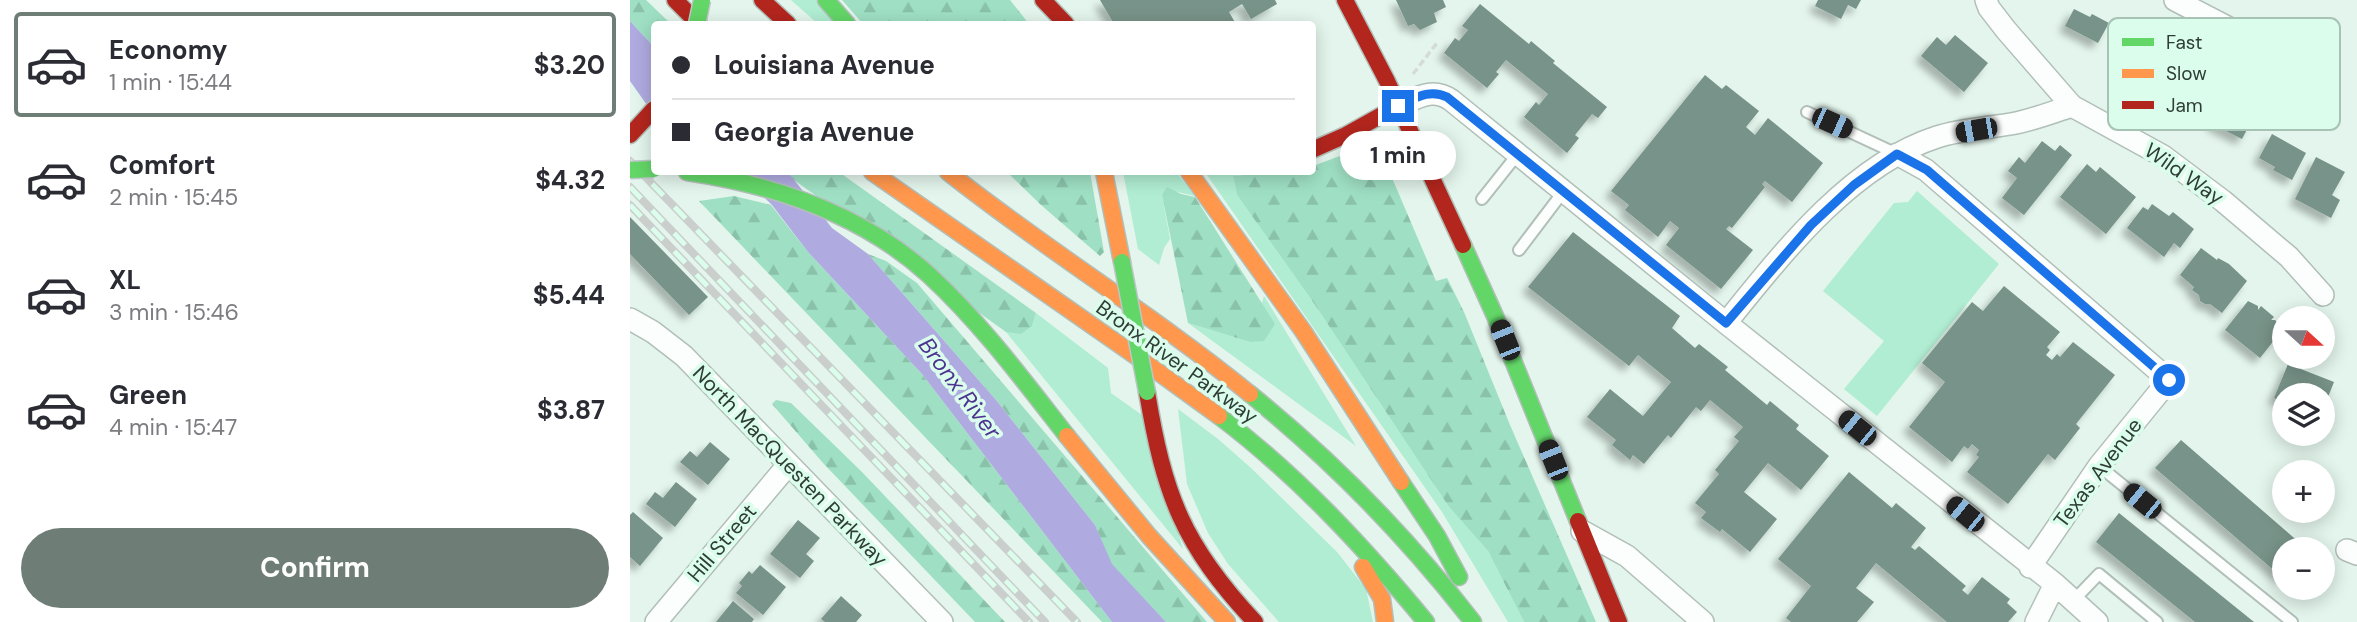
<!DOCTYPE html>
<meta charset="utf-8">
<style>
:root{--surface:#fff;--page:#f2f2f3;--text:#2b2b33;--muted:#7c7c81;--line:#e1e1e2;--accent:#6e7d76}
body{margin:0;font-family:"DM Sans",sans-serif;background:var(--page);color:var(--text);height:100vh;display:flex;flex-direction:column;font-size:26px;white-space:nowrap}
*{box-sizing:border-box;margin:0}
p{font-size:23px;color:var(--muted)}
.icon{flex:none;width:38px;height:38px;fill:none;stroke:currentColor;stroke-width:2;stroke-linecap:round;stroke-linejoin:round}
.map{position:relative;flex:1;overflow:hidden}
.sheet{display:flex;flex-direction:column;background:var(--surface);width:630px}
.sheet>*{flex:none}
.banner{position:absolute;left:21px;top:21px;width:665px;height:154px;border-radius:7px;box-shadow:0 4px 18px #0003;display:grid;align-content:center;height:154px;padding:0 21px;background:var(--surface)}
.needle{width:46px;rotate:111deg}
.tools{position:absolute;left:1642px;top:306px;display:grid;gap:14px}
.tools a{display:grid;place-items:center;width:63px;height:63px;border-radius:50%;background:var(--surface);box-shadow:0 4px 18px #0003;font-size:35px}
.end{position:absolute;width:32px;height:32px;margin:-16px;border:9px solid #1a73e8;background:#fff;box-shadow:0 0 0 4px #fff}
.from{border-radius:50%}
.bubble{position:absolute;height:49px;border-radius:24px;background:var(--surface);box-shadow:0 4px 18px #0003;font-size:23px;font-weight:700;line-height:49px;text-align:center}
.car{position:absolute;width:21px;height:42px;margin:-21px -10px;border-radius:9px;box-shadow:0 0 5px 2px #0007;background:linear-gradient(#222 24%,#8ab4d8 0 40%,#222 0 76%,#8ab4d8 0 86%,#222 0)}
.banner b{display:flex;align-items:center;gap:24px;height:66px;font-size:26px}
.banner b+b{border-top:2px solid var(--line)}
.banner i{width:18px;height:18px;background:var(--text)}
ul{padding:12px 0 0;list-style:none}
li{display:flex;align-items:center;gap:21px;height:105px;margin:0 14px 10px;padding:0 7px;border:4px solid transparent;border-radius:7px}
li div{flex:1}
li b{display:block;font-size:26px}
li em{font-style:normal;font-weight:700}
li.on{border-color:var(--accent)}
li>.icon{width:63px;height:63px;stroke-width:1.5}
.cta{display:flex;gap:14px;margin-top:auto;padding:14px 21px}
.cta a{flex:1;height:80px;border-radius:42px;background:var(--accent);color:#fff;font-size:28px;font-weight:700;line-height:80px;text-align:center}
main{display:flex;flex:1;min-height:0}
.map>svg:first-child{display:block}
</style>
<main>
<section class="sheet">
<ul>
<li class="on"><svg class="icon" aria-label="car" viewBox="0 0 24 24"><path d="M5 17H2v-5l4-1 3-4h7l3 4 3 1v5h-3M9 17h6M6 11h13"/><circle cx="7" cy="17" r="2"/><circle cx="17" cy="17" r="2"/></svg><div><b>Economy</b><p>1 min · 15:44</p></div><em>$3.20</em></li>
<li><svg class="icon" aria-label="car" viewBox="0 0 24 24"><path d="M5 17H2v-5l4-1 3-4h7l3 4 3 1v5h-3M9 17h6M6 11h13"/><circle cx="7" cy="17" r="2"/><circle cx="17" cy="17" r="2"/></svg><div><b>Comfort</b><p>2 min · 15:45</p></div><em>$4.32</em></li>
<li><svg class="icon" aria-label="car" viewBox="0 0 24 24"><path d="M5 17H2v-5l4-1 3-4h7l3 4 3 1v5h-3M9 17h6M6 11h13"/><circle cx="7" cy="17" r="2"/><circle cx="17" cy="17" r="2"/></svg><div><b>XL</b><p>3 min · 15:46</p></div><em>$5.44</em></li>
<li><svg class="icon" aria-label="car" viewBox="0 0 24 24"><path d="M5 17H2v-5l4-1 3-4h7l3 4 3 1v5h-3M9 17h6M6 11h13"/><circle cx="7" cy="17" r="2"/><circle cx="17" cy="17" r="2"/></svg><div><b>Green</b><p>4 min · 15:47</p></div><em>$3.87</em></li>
</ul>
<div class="cta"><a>Confirm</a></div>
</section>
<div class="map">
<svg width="1727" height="622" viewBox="0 0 1727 622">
<defs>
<pattern id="forest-firs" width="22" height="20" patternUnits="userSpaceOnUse" patternTransform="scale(1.75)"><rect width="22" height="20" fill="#9fe0c4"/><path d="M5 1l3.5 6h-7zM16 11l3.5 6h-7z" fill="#89c1a9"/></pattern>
<filter id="shadow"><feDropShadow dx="-6" dy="6" stdDeviation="3.5" flood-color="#0004"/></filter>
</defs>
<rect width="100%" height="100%" fill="#e3f5ec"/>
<path fill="#b0edd2" d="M161,0H186L207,24H188Z
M493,172H546L565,196L548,192L532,195L540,239L534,248L529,265L508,249Z
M575,172H647L603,176L607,195L683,302L819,507L858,551L894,622H878L812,512Z
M1287,191L1369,264L1247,416L1214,389L1254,341L1193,291L1264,203L1278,202Z
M634,296L726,446L558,323L620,342Z
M406,313L478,368L481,393L512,415L553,549L376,332L402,326Z
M548,409L588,439L621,468L707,552L736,589L743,622H649L598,564L578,533L557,484Z"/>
<path fill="url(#forest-firs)" d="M0,0H16L41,24H24V47L0,21Z
M212,0H380L399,24H233Z
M748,145L806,281L817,278L834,312L880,425L966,622H894L858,551L819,507L683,302L607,195L603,176L647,172H682L683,166L734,147Z
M158,172H209L406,313L402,326L391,334L376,332L164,180Z
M377,172H460L474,252L470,256L411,205Z
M537,187L551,194L565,197L645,324L634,341L620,342L558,323L532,195Z
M104,196L141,205L178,252L292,374L482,622H472L69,201Z
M238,254L256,261L287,283L577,622H536L481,564L465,525L366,400Z
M146,400L161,403L232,472L375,622H345L193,463L142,404Z"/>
<path fill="#afabe0" d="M0,21L24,47V115L0,81Z
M108,172H158L202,228L238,254L366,400L465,525L482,564L536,622H482L292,374L178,252L142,205Z"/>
<path fill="#789389" filter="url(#shadow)" d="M470,0H645L647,4L621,19L612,4L599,12L606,24H484Z
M766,0H813L816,7L804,13L807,22L790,30L784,24L778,26Z
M1188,0H1231L1226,9L1218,5L1211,19L1185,6Z
M850,4L899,44L901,41L925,61L923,63L977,107L968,118L962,114L945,135L949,138L937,153L894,117L906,102L909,105L918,94L876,60L866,72L869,74L857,88L814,53L825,38L829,41L838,30L832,26Z
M1444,9L1460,17L1462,14L1479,23L1468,43L1435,26Z
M1325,35L1358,63L1334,92L1291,56L1307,37L1316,45Z
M1075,75L1092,89L1096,85L1129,111L1116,127L1125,135L1138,118L1193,163L1162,202L1135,181L1132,184L1135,187L1102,228L1099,226L1096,229L1123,250L1091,289L1036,245L1049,228L1040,221L1028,237L995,210L999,205L981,191Z
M1593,102L1623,118L1612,139L1582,124Z
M1642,134L1676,153L1662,180L1643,170L1645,167L1629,158Z
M1412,141L1425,151L1430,145L1442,155L1394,215L1372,198L1387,178L1378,171L1389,157L1395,163Z
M1686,157L1715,172L1702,195L1710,200L1701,218L1665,199Z
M1457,164L1466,172L1470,167L1506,197L1476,234L1430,197Z
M1522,204L1539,216L1543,212L1564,229L1550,248L1544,243L1534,257L1497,228L1513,207L1518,210Z
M0,217L78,297L59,315L0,254Z
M943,232L1050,316L1042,328L1065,348L1069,344L1098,367L1095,370L1137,405L1140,401L1169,425L1166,429L1199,456L1171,490L1138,463L1114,492L1147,519L1120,552L1092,529L1090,532L1071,518L1076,512L1065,503L1089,474L1085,470L1109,441L1104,437L1113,427L1080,400L1071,411L1066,407L1041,438L1038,435L1014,464L1003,455L1000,460L982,445L986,440L957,417L980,389L1013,416L1041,382L1008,355L999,366L898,287Z
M1571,248L1587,260L1588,258L1599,264L1617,281L1592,313L1580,304H1575L1570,301L1569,295L1562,290L1564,287L1550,275Z
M1374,286L1430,332L1417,347L1420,350L1416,355L1422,360L1427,354L1430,357L1443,342L1485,375L1446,424L1450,428L1425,460L1418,454L1378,504L1337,472L1349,457L1346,455L1349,450L1342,444L1338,449L1334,446L1322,462L1279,427L1315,382L1292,363L1342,302L1353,311Z
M1618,301L1628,306V310L1631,306L1644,317L1641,320H1645L1653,329L1630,358L1595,330Z
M1658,364L1704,382L1692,412V396H1654V402L1644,398Z
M1551,440L1678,550H1654V579L1525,468Z
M80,442L100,459L78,485L50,462L60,451L67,457Z
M1219,472L1262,508L1266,503L1296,528L1281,547L1285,550L1289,546L1336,586L1332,590L1338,595L1352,577L1380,599L1377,603L1387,612L1378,622H1317L1246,563L1226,588L1244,602L1227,622H1161L1156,618L1181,586L1148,559Z
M46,482L67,499L45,527L16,504L25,492L33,498Z
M3,512L33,538L10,566L0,557V515Z
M1489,513L1624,622H1565L1466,542Z
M168,520L190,538L176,554L184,561L170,578L140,554Z
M130,565L156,587L133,615L106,593L112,586L109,583L119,571L122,574Z
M211,596L232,615L226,622H195L191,619Z
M103,601L124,619L122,622H86Z"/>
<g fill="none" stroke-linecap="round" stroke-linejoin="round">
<g stroke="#b1bfb8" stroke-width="14">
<path id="lane" d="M1177,112L1267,154
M852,199L887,155
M889,250L933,192
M1469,466L1662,622
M1443,601L1469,574L1527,622"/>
</g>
<g stroke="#b1bfb8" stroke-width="24">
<path id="street" d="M1356,0L1359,8L1376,30L1442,106L1533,156L1593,201L1659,257L1693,295
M1545,0L1599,28
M768,106C787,98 802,87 821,100L1096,323L1425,584L1467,622
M1267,154L1296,170L1539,380L1469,466L1400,567
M0,319L23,332L54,356L312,622
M1096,323C1151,255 1220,165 1307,137C1332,129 1360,128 1386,123C1405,119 1423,112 1442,106
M952,531L997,556L1073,622
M1717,550L1727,554
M26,622L158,465
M1406,622L1425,584"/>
</g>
<g stroke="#b1bfb8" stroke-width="19">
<path id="fast" d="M196,0L217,24
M57,172C145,185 232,214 299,275C351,323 394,381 437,436
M833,245L865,316L948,521
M620,394C704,462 777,537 843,622
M589,416C667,475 734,547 796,622
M771,482L807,536L829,577"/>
</g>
<g stroke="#b1bfb8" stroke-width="19">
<path id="slow" d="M242,172L513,361L589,416
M318,172C416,250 523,315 620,394
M474,172L492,262
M559,172L673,331L771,482
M437,436L519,536L597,622
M733,567L752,599L755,622"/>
</g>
<g stroke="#b1bfb8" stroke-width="19">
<path id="jam" d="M45,0L69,24
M132,0L158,24
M413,0L436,24
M715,0L757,81L833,245
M0,135L24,109
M682,150L716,135L768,106
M517,392C534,495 553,545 625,622
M948,521L989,622"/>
</g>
<path stroke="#d5dbd8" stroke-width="3.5" stroke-dasharray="7 3.5" stroke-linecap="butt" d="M783,74L807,43"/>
<use href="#lane" stroke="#fbfefc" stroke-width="10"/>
<use href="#street" stroke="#fbfefc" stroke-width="21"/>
<use href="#fast" stroke="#63d668" stroke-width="16"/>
<use href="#slow" stroke="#ff974d" stroke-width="16"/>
<use href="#jam" stroke="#b3261e" stroke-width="16"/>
<g stroke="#cacfcd" stroke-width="8">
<path id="rail" d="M0,161L447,622
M0,187L415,622
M0,205L399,622"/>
</g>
<use href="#rail" stroke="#dbfdec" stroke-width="5" stroke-dasharray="16" stroke-linecap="butt"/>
<g stroke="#bec6c8" stroke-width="19" stroke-linecap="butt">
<path id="fast-bridge" d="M67,24L72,0
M0,170L24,169
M492,262L517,392"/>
</g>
<use href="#fast-bridge" stroke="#63d668" stroke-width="16"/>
</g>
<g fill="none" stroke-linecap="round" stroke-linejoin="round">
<path stroke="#1a73e8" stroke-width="9" d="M768,106C784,99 799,88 817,97L1096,323L1181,225L1224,185L1267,154L1297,170L1539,380"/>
</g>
<g text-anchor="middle" stroke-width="7" stroke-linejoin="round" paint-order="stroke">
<g font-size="21" fill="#2f3d36" stroke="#dbfdec">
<text transform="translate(1554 174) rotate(35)" y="7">Wild Way</text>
<text transform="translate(547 362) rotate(36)" y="7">Bronx River Parkway</text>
<text transform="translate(160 466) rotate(46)" y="7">North MacQuesten Parkway</text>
<text transform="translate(1468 473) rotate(-53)" y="7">Texas Avenue</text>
<text transform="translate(92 543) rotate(-50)" y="7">Hill Street</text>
</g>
<g font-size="23" font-style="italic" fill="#4e3491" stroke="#dbfdec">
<text transform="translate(330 388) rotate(53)" y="8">Bronx River</text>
</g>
</g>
<rect x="1478" y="18" width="232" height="112" rx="10" fill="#dbfdec" stroke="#a7c3b5" stroke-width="2"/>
<rect x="1492" y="38" width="32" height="8" fill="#63d668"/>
<rect x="1492" y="69" width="32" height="9" fill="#ff974d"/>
<rect x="1492" y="101" width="32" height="8" fill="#b3261e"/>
<g font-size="19" fill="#2f3d36">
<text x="1536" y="49">Fast</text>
<text x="1536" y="80">Slow</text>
<text x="1536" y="112">Jam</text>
</g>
</svg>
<div class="tools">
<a><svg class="needle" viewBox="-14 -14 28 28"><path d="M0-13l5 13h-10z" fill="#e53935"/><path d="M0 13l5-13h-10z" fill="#7c7c81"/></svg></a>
<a><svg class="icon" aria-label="layers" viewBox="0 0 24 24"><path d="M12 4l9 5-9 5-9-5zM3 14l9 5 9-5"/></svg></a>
<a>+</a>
<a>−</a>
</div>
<i class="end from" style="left:1539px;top:380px"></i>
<i class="end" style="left:768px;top:106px"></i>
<div class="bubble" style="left:710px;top:131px;width:116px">1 min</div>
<i class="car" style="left:1202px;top:123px;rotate:114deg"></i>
<i class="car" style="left:1346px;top:130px;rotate:260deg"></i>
<i class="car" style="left:875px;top:340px;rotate:338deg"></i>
<i class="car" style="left:1227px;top:428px;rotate:309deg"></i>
<i class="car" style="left:923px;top:460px;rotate:338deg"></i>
<i class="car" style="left:1512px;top:501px;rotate:309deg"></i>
<i class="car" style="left:1335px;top:514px;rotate:309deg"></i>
<div class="banner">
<b><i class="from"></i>Louisiana Avenue</b>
<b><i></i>Georgia Avenue</b>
</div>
</div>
</main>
